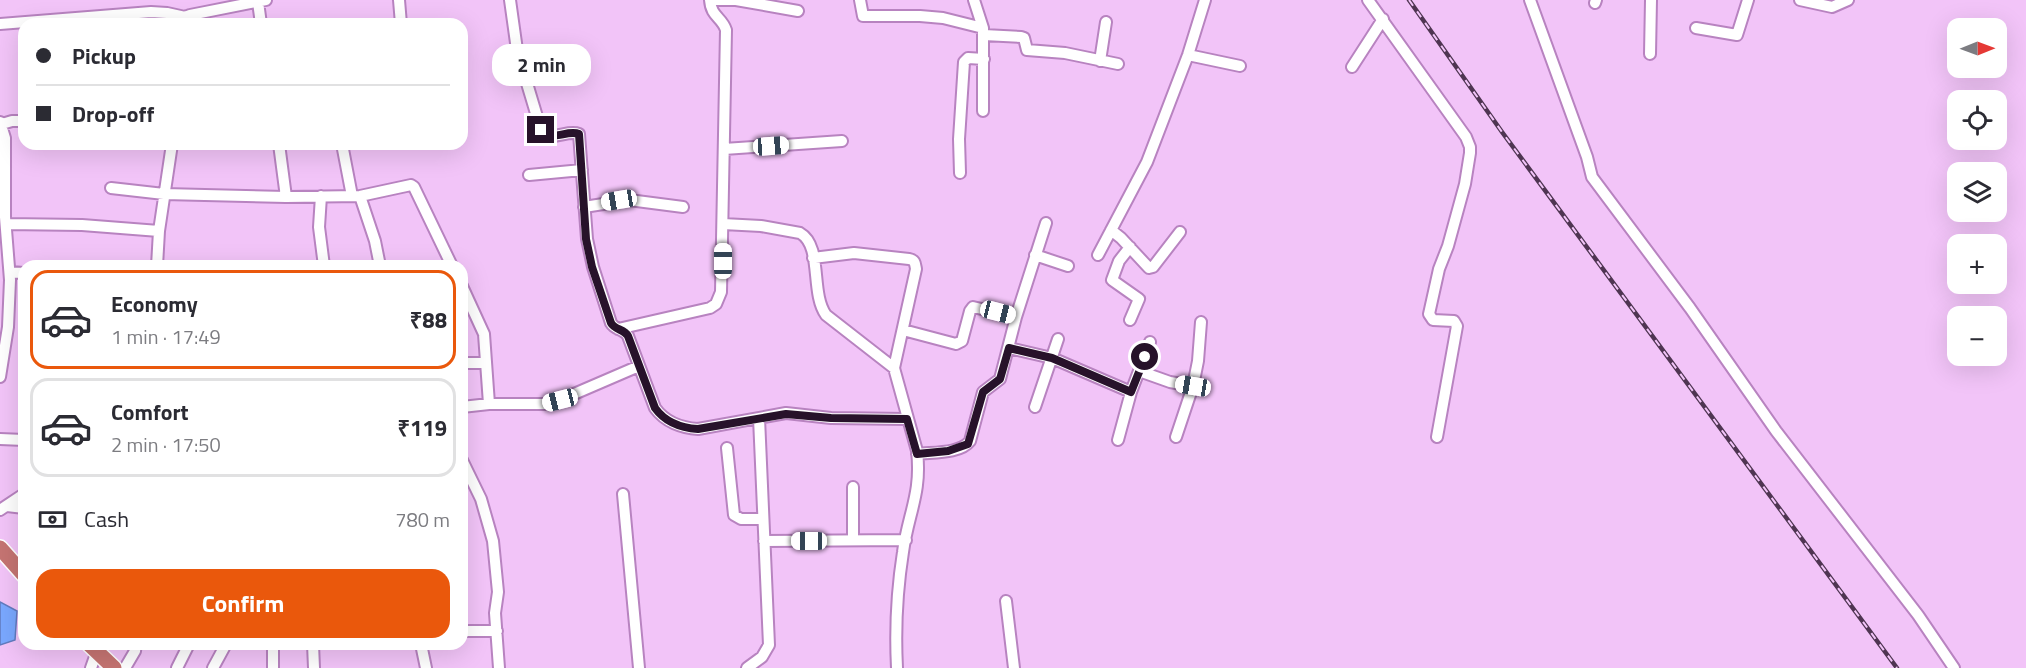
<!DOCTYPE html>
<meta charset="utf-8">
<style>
:root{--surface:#fff;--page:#f7f7f7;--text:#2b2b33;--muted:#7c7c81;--line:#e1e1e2;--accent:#ea580c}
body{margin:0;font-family:"Titillium Web",sans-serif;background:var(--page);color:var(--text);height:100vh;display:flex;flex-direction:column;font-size:22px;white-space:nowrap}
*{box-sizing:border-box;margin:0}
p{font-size:20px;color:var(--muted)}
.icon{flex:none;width:33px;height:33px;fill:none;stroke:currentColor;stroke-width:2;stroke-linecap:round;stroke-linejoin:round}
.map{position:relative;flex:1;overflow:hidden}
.sheet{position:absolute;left:18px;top:260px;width:450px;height:390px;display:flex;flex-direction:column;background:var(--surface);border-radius:18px;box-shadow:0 6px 24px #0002}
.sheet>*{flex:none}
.guide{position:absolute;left:18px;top:18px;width:450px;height:132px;border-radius:18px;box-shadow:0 6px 24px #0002;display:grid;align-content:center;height:132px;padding:0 18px;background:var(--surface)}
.needle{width:39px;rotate:89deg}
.buttons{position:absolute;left:1947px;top:18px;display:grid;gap:12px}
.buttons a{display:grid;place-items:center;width:60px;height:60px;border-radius:12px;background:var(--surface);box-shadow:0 6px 24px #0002;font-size:30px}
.end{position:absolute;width:27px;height:27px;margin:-14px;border:8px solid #27122a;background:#fff;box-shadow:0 0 0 3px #fff}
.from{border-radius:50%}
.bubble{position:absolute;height:42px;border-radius:18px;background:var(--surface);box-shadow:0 6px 24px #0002;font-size:20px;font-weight:700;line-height:42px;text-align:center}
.car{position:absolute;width:18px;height:36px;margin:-18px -9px;border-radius:8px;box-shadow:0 0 4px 2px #0007;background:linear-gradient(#fff 24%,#345 0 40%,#fff 0 76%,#345 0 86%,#fff 0)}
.guide b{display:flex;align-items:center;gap:21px;height:57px;font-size:22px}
.guide b+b{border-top:2px solid var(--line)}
.guide i{width:15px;height:15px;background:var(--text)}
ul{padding:10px 0 0;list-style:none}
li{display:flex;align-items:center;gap:18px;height:99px;margin:0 12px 9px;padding:0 6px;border:3px solid var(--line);border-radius:18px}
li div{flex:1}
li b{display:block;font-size:22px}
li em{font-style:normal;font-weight:700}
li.active{border-color:var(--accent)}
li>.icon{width:54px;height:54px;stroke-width:1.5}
.pay{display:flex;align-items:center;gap:15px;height:66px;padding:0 18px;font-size:22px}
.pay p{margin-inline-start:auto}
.primary-button{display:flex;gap:12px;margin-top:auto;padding:12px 18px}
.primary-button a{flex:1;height:69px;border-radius:18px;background:var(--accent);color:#fff;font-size:24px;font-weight:700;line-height:69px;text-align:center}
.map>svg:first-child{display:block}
</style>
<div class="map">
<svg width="2026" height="668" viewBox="0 0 2026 668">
<rect width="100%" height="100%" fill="#f2c4f8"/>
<path fill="#7aa8ff" stroke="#617bbf" stroke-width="1.5" d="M0,602L17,611L15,640L0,645Z"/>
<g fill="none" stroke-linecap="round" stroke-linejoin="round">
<g stroke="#b883c0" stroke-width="14">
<path id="minor" d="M399,0L401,24
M510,0L517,50L541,130C551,143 567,129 579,134L587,239L593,267L611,323C615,330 624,329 628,336L655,408C665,422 682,428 698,429L786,413L831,418L907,419
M710,0H736L798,11
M860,0L863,16H920L943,18L983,28
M974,0L983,28V111
M1368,0L1466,137L1470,147V153L1465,184L1448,246L1439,269L1429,314L1433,320L1454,321L1457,326L1437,437
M1530,0L1587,157L1592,177L1690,308L1776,431L1918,615L1954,668
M1800,0L1832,7L1848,0
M258,2L261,24
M1595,3L1596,0
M0,24L151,12L167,13L185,17
M183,24L185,17L190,15L266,0
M1696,28L1737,35L1748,0
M984,35L1021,37L1024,38L1027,50L1065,53L1118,64
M1650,54L1651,0
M1188,55L1240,66
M1100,61L1106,22
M1352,67L1383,19
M0,122L5,138V217L10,280L8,327L0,377
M2,124L12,121H24
M279,144L286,197
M342,144L352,196
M724,149L842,141
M960,173L959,139L964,62L968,58L984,59
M529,175L582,170
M111,188L164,194L286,197L360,196L411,185L414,187L452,266
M321,196L319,227L324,266
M360,196L375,241L380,266
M584,207L629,200L683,207
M6,224L82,225L159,231
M723,224L761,226L800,233C823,246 810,293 826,315L894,368L917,451C922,493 908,514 903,552C897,590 895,629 897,668
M1111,230L1121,238L1149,268L1153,267L1180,232
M1035,255L1068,266
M1098,255L1147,162L1188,55L1205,0
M813,258L854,253L909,259C915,260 915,263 916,269L894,368
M157,266L159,231L172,144
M10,272L24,273
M462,286L484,334L489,404
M1130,320L1139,299L1112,280L1119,261L1130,247
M618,329L710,308L716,304L721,292L726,30C722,17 711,17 710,0
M903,330L956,344L962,341L970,311L973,307L1016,317
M1009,348L1052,358L1131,392
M462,363H486
M1139,371L1170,382L1193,386
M462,407L489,404H546L560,400L639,366
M1035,407L1058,339
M1176,437L1193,386L1198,361L1201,322
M0,439L24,440
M1118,440L1131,392L1150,342
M727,448L734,515L741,519H763
M917,454C933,452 960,454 970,441L983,392L1000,379L1016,317L1046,223
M462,460L481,499L493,541L498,592L495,613L499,668
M853,487V540
M623,494L639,668
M7,506L24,508
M0,510L24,494
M764,541L906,540
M1006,601L1014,668
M462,631H497
M313,644L314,668
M421,644L426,668
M91,668L97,651
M125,668L135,651L136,644
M177,668L189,644
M213,668L226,644
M273,668V644
M747,668L762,657L769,645L759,418"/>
</g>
<g stroke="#fff" stroke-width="18">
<path id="highway" d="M0,548L24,575
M89,644L114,668"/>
</g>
<use href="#minor" stroke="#fff" stroke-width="10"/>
<use href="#highway" stroke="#c57472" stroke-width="15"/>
<g stroke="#4f3552" stroke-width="4.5">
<path id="rail" d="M1409,0L1502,132L1897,668"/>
</g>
<use href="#rail" stroke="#f2c4f8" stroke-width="2" stroke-dasharray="7" stroke-linecap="butt"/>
</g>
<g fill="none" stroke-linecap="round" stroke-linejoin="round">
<path stroke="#27122a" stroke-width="8" d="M541,130C551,143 567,129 579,134L586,239L592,267L611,323C615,330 624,329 628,336L655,408C665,422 682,428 698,429L786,414L831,418L907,419L917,454L948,451L968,444L983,392L1000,379L1009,348L1052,358L1131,392L1145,357"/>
</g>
</svg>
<div class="buttons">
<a><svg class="needle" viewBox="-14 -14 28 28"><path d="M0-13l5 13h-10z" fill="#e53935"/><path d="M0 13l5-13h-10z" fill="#7c7c81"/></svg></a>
<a><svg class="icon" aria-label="locate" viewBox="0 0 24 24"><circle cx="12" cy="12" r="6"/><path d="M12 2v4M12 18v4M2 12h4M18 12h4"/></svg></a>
<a><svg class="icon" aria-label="layers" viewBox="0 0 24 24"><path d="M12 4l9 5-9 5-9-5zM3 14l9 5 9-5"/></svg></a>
<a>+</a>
<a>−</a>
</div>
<i class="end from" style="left:1145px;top:357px"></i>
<i class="end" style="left:541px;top:130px"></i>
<div class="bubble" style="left:492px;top:44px;width:99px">2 min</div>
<i class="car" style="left:771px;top:146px;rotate:86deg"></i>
<i class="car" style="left:619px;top:200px;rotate:261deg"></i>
<i class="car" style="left:723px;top:261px;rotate:0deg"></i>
<i class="car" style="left:998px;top:312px;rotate:104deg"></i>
<i class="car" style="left:1193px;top:386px;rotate:279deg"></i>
<i class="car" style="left:560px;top:400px;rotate:256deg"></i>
<i class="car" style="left:809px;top:541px;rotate:270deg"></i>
<div class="guide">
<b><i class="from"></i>Pickup</b>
<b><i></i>Drop-off</b>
</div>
<section class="sheet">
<ul>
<li class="active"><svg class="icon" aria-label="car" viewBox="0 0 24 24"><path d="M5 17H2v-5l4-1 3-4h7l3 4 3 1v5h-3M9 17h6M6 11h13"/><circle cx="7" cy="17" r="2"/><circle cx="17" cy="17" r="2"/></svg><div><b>Economy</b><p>1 min · 17:49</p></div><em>₹88</em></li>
<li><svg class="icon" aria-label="car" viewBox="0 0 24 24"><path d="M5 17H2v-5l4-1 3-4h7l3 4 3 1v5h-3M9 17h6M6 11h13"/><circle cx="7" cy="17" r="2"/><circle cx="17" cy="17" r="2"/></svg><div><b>Comfort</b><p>2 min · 17:50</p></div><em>₹119</em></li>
</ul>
<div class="pay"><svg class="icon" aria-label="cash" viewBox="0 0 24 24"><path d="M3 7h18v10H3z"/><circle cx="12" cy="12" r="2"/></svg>Cash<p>780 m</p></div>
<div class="primary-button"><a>Confirm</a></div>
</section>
</div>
